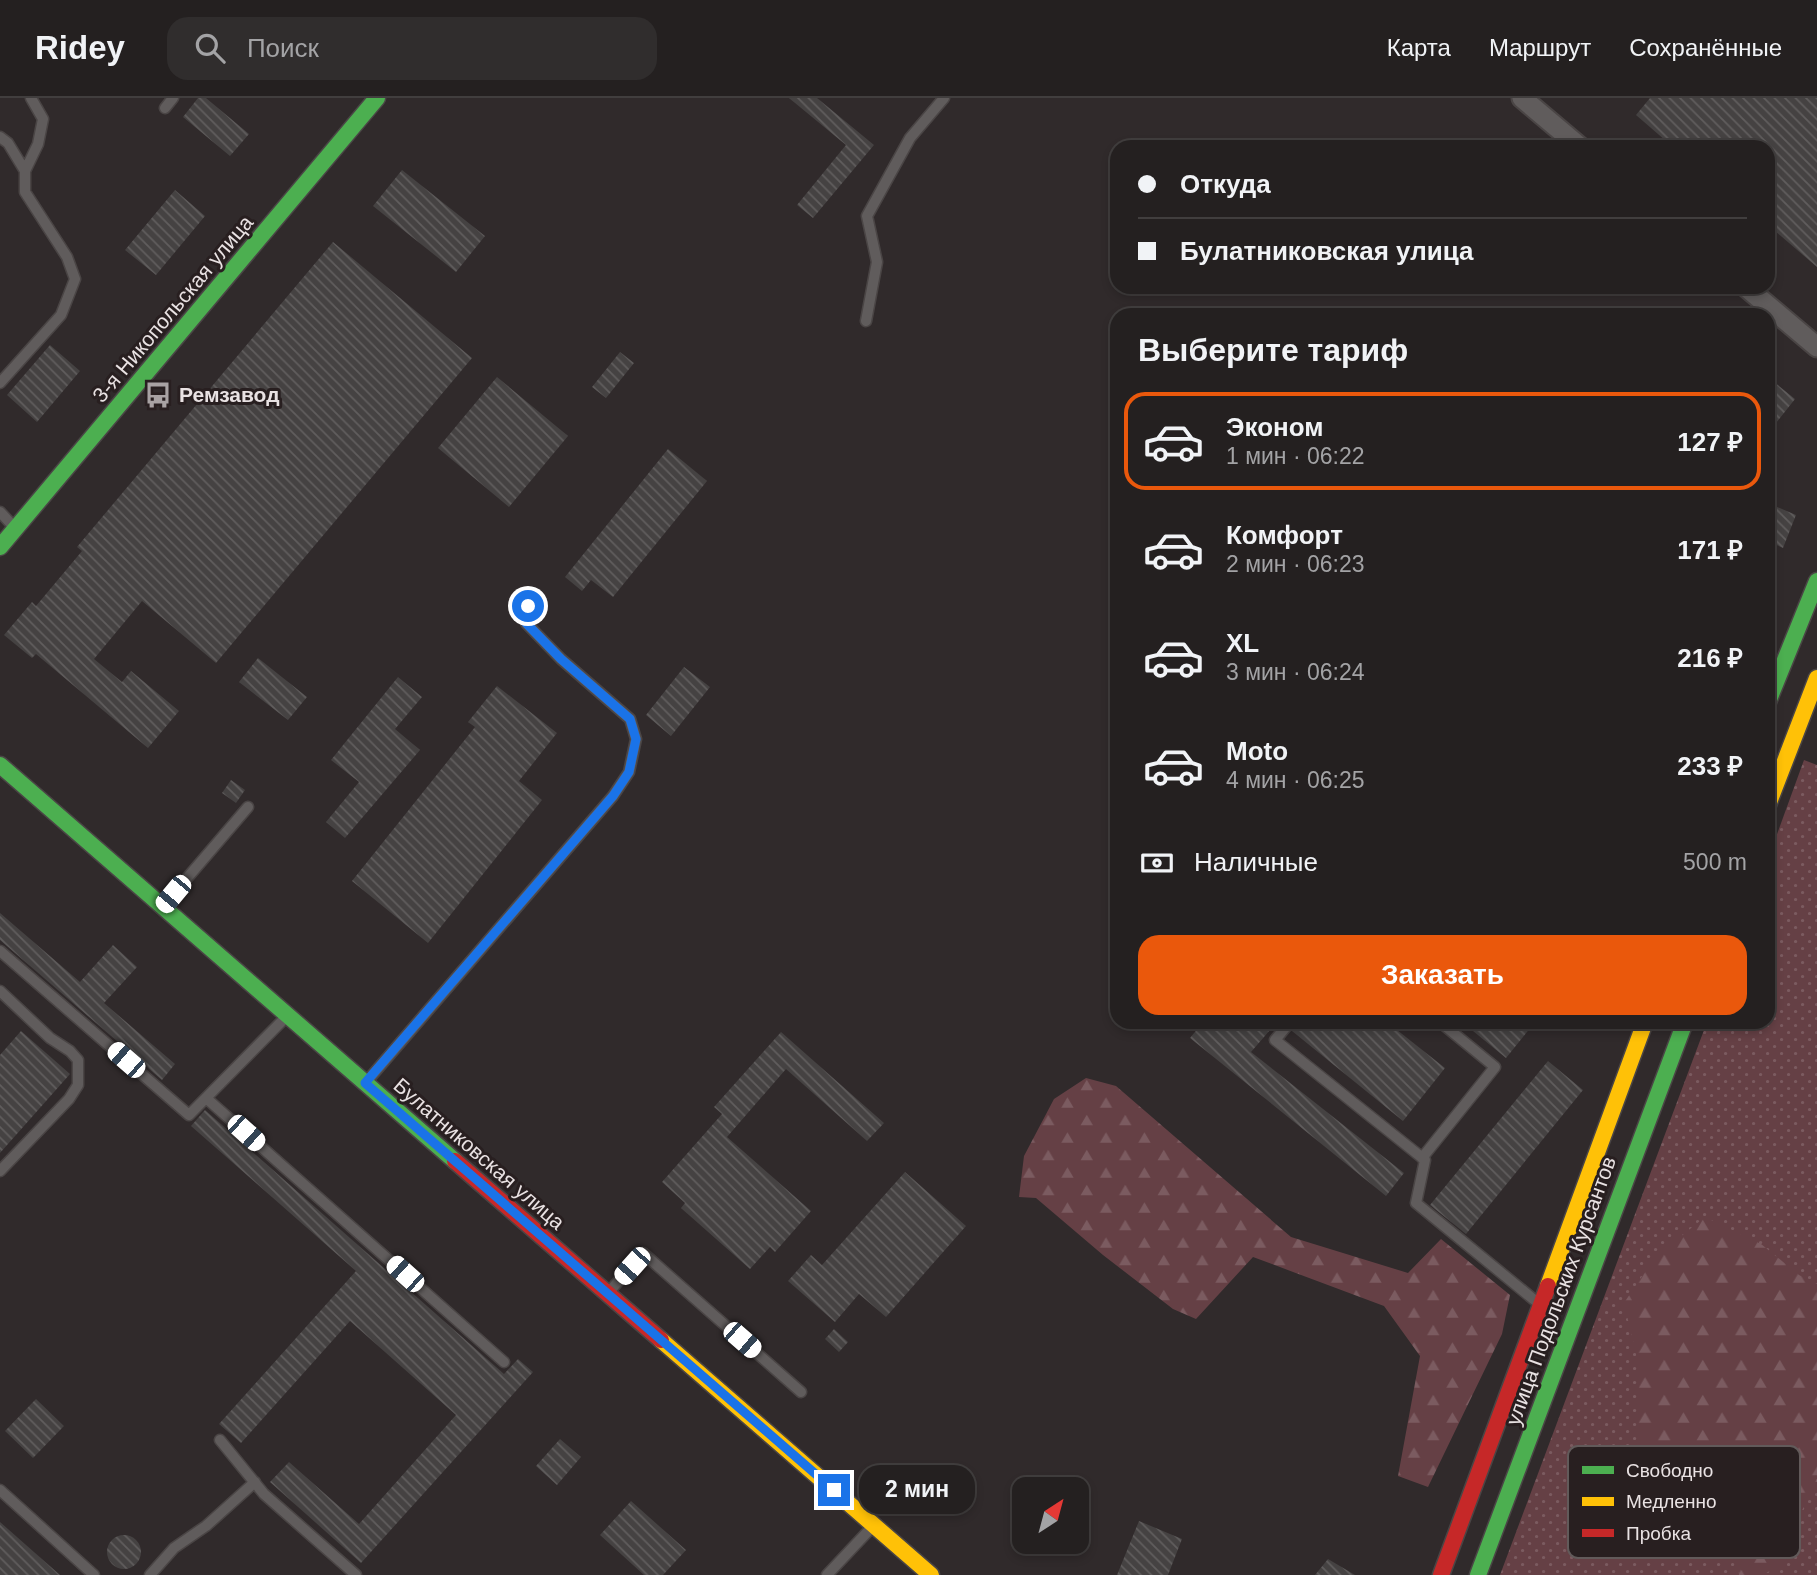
<!DOCTYPE html>
<html lang="ru">
<meta charset="utf-8">
<style>
:root{--surface:#242020;--page:#302d2d;--text:#f1f3f6;--muted:#a3a3a5;--line:#413e3e;--accent:#ea580c}
body{margin:0;font-family:Arial,sans-serif;background:var(--page);color:var(--text);height:100vh;display:flex;flex-direction:column;font-size:26px;white-space:nowrap}
*{box-sizing:border-box;margin:0}
p{font-size:23px;color:var(--muted)}
.icon{flex:none;width:38px;height:38px;fill:none;stroke:currentColor;stroke-width:2;stroke-linecap:round;stroke-linejoin:round}
.map{position:relative;flex:1;overflow:hidden}
.drawer{position:absolute;left:1110px;top:210px;width:665px;height:721px;display:flex;flex-direction:column;background:var(--surface);border-radius:21px;box-shadow:0 4px 10px #0003,0 0 0 2px var(--line)}
.drawer>*{flex:none}
.banner{position:absolute;left:1110px;top:42px;width:665px;height:154px;border-radius:21px;box-shadow:0 4px 10px #0003,0 0 0 2px var(--line);display:grid;align-content:center;height:154px;padding:0 28px;background:var(--surface)}
.needle{width:46px;rotate:36deg}
.controls{position:absolute;left:1012px;top:1379px;display:grid;gap:14px}
.controls a{display:grid;place-items:center;width:77px;height:77px;border-radius:14px;background:var(--surface);box-shadow:0 4px 10px #0003,0 0 0 2px var(--line);font-size:35px}
.end{position:absolute;width:32px;height:32px;margin:-16px;border:9px solid #1a73e8;background:#fff;box-shadow:0 0 0 4px #fff}
.from{border-radius:50%}
.bubble{position:absolute;height:49px;border-radius:21px;background:var(--surface);box-shadow:0 4px 10px #0003,0 0 0 2px var(--line);font-size:23px;font-weight:700;line-height:49px;text-align:center}
.car{position:absolute;width:21px;height:42px;margin:-21px -10px;border-radius:9px;box-shadow:0 0 5px 2px #0007;background:linear-gradient(#fff 24%,#345 0 40%,#fff 0 76%,#345 0 86%,#fff 0)}
.banner b{display:flex;align-items:center;gap:24px;height:66px;font-size:26px}
.banner b+b{border-top:2px solid var(--line)}
.banner i{width:18px;height:18px;background:var(--text)}
ul{padding:0;list-style:none}
li{display:flex;align-items:center;gap:21px;height:98px;margin:0 14px 10px;padding:0 14px;border:4px solid transparent;border-radius:21px}
li div{flex:1}
li b{display:block;font-size:26px}
li em{font-style:normal;font-weight:700}
li.selected{border-color:var(--accent)}
li>.icon{width:63px;height:63px;stroke-width:1.5}
h2{padding:0 28px;font-size:32px;line-height:84px}
.pay{display:flex;align-items:center;gap:18px;height:77px;padding:0 28px;font-size:26px}
.pay p{margin-inline-start:auto}
.primary-button{display:flex;gap:14px;margin-top:auto;padding:14px 28px}
.primary-button a{flex:1;height:80px;border-radius:21px;background:var(--accent);color:#fff;font-size:28px;font-weight:700;line-height:80px;text-align:center}
header{display:flex;align-items:center;gap:42px;box-sizing:border-box;height:98px;padding:0 35px;background:var(--surface);border-bottom:2px solid var(--line)}
header strong{font-size:33px}
nav{display:flex;gap:38px;margin-inline-start:auto;font-size:24px}
.search{width:490px;height:63px;background:var(--page);display:flex;align-items:center;gap:18px;box-sizing:border-box;padding:0 24px;border-radius:21px;color:var(--muted);font-size:26px}
.map>svg:first-child{display:block}
</style>
<header>
<strong>Ridey</strong>
<div class="search"><svg class="icon" aria-label="search" viewBox="0 0 24 24"><circle cx="10" cy="10" r="6"/><path d="M15 15l6 6"/></svg>Поиск</div>
<nav><a>Карта</a><a>Маршрут</a><a>Сохранённые</a></nav>
</header>
<div class="map">
<svg width="1817" height="1477" viewBox="0 0 1817 1477">
<defs>
<pattern id="grass-dots" width="8" height="8" patternUnits="userSpaceOnUse" patternTransform="scale(1.75)"><rect width="8" height="8" fill="#654045"/><path d="M2 2h.1M6 6h.1" fill="none" stroke="#7b5b60" stroke-width="1.8" stroke-linecap="round"/></pattern>
<pattern id="forest-firs" width="22" height="20" patternUnits="userSpaceOnUse" patternTransform="scale(1.75)"><rect width="22" height="20" fill="#654045"/><path d="M5 1l3.5 6h-7zM16 11l3.5 6h-7z" fill="#7b5b60"/></pattern>
<pattern id="building-back-hatch" width="6" height="6" patternUnits="userSpaceOnUse" patternTransform="scale(1.75)"><rect width="6" height="6" fill="#454242"/><path d="M-1 5l2 2M0 0l6 6M5-1l2 2" fill="none" stroke="#605d5d"/></pattern>
</defs>
<rect width="100%" height="100%" fill="#302a2b"/>
<path fill="url(#grass-dots)" d="M1804,662L1817,667V1477H1500L1707,924H1768V761Z"/>
<path fill="url(#forest-firs)" d="M1086,980L1116,988L1291,1139L1408,1175L1441,1141L1510,1197L1502,1236L1428,1389L1398,1378L1420,1258L1384,1208L1253,1159L1196,1221L1173,1211L1103,1157L1036,1100L1019,1099L1024,1058L1054,1001Z
M1705,1119L1761,1146L1799,1177L1817,1186V1380L1776,1469L1763,1477H1739L1712,1386L1638,1364L1639,1268L1624,1205L1655,1159Z"/>
<path fill="url(#building-back-hatch)" d="M198,0H206L249,36L230,58L183,19Z
M789,0H817L874,47L813,120L797,107L846,47Z
M1650,0H1817V169L1768,127V49H1673L1636,17Z
M402,72L485,138L456,174L373,108Z
M175,92L205,118L156,177L125,152Z
M333,144L472,260L216,565L142,503L94,561L122,584L131,573L179,613L148,650L36,556L32,560L4,537L32,504L36,508L82,453L77,449Z
M50,247L80,273L37,324L7,297Z
M620,254L634,265L606,300L592,289Z
M497,279L568,338L509,409L438,350Z
M1768,279L1795,301L1768,335Z
M668,351L707,383L613,499L591,482L582,493L565,479Z
M1768,405L1796,417L1783,450L1768,443Z
M258,560L307,599L288,622L239,584Z
M684,569L710,589L671,638L646,617Z
M398,579L422,599L395,631L420,652L345,740L326,724L359,684L331,662Z
M497,588L557,635L519,683L542,702L428,845L352,783L475,629L468,624Z
M231,682L245,692L236,705L222,695Z
M0,815L80,884L113,847L137,869L104,905L175,966L162,982L0,842Z
M1203,924H1277L1251,954L1404,1075L1386,1098L1190,940Z
M1297,924H1387L1445,970L1403,1023L1292,933Z
M1462,924H1535L1506,960Z
M21,933L70,976L0,1055V957Z
M781,934L884,1025L867,1043L786,971L727,1039L811,1113L775,1154L770,1149L750,1171L681,1110L685,1105L662,1084L722,1016L714,1009Z
M1548,963L1583,992L1466,1136L1430,1107Z
M205,1012L504,1276L518,1261L533,1274L361,1465L270,1384L289,1364L359,1426L456,1317L350,1223L241,1345L219,1326L356,1173L191,1028Z
M905,1074L966,1128L886,1219L859,1196L835,1224L788,1183L811,1157L822,1167Z
M834,1231L848,1244L839,1254L825,1241Z
M36,1301L64,1328L33,1360L5,1333Z
M560,1341L581,1359L557,1387L536,1368Z
M631,1403L686,1452L663,1477H644L600,1437Z
M1139,1423L1182,1441L1168,1477H1117Z
M0,1424L60,1477H0Z
M107 1454a17 17 0 1 1 34 0a17 17 0 1 1-34 0Z
M1328,1461L1355,1477H1315Z"/>
<g fill="none" stroke-linecap="round" stroke-linejoin="round">
<g stroke="#4a4545" stroke-width="13">
<path id="lane" d="M165,10L173,0
M0,39L8,45L25,73
M866,223L877,164L867,118L910,40L944,0
M0,285L61,217L75,181L67,159L25,94V73L38,46L43,21L31,0
M0,414L14,429
M164,807L248,709
M0,853L189,1017L286,919
M0,893L50,940L70,953L78,962V987L69,1001L0,1073
M1290,924L1275,942L1425,1062L1416,1105L1538,1205
M368,982L613,698L629,674L636,641L630,621L561,561L526,525L528,508
M206,1000L504,1264
M1422,1060L1495,969L1440,924
M609,1194L643,1155L801,1294
M220,1342L264,1396L356,1477
M0,1392L94,1477
M150,1477L174,1450L206,1428L255,1384
M827,1477L872,1429"/>
</g>
<g stroke="#4a4545" stroke-width="23">
<path id="street" d="M1522,0L1580,49
M1746,189L1817,249"/>
</g>
<g stroke="#4a4545" stroke-width="19">
<path id="fast" d="M0,449L377,0
M1768,604L1817,483
M0,667L455,1063
M1478,1477L1685,924"/>
</g>
<g stroke="#4a4545" stroke-width="19">
<path id="slow" d="M1768,707L1817,580
M1548,1188L1645,924
M661,1242L931,1477"/>
</g>
<g stroke="#4a4545" stroke-width="19">
<path id="jam" d="M455,1063L661,1242
M1441,1477L1548,1188"/>
</g>
<use href="#lane" stroke="#605c5c" stroke-width="10"/>
<use href="#street" stroke="#605c5c" stroke-width="19"/>
<use href="#fast" stroke="#4caf50" stroke-width="16"/>
<use href="#slow" stroke="#ffc107" stroke-width="16"/>
<use href="#jam" stroke="#c62828" stroke-width="16"/>
</g>
<g fill="none" stroke-linecap="round" stroke-linejoin="round">
<path stroke="#1a73e8" stroke-width="9" d="M528,508L526,525L561,561L630,621L636,641L629,674L613,698L365,985L834,1392"/>
</g>
<defs>
<g id="bus-bare" transform="scale(2.1)"><path d="M-5-6H5V4H4V6H2V4H-2V6H-4V4H-5ZM-3.5-4V0h7V-4ZM-3.5 1.2v1.5H-2V1.2ZM2 1.2v1.5H3.5V1.2Z" fill="#a8a2a3" stroke="#281f20" stroke-width="2.5" paint-order="stroke"/></g>
</defs>
<g fill-rule="evenodd">
<use href="#bus-bare" x="158" y="297"/>
</g>
<g text-anchor="middle" stroke-width="6" stroke-linejoin="round" paint-order="stroke">
<g font-size="21" fill="#e9e2e3" stroke="#281f20">
<text transform="translate(173 211) rotate(-50)" y="7">3-я Никопольская улица</text>
<text transform="translate(479 1056) rotate(41)" y="7">Булатниковская улица</text>
<text transform="translate(1561 1193) rotate(-70)" y="7">улица Подольских Курсантов</text>
</g>
<g font-size="21" font-weight="bold" fill="#e9e2e3" stroke="#281f20" text-anchor="start">
<text x="179" y="304">Ремзавод</text>
</g>
</g>
<rect x="1568" y="1348" width="232" height="112" rx="10" fill="#281f20" stroke="#625a5a" stroke-width="2"/>
<rect x="1582" y="1368" width="32" height="8" fill="#4caf50"/>
<rect x="1582" y="1399" width="32" height="9" fill="#ffc107"/>
<rect x="1582" y="1431" width="32" height="8" fill="#c62828"/>
<g font-size="19" fill="#e9e2e3">
<text x="1626" y="1379">Свободно</text>
<text x="1626" y="1410">Медленно</text>
<text x="1626" y="1442">Пробка</text>
</g>
</svg>
<div class="controls">
<a><svg class="needle" viewBox="-14 -14 28 28"><path d="M0-13l5 13h-10z" fill="#e53935"/><path d="M0 13l5-13h-10z" fill="#a3a3a5"/></svg></a>
</div>
<i class="end from" style="left:528px;top:508px"></i>
<i class="end" style="left:834px;top:1392px"></i>
<div class="bubble" style="left:859px;top:1367px;width:116px">2 мин</div>
<i class="car" style="left:173px;top:796px;rotate:220deg"></i>
<i class="car" style="left:126px;top:962px;rotate:311deg"></i>
<i class="car" style="left:246px;top:1035px;rotate:132deg"></i>
<i class="car" style="left:632px;top:1168px;rotate:222deg"></i>
<i class="car" style="left:405px;top:1176px;rotate:312deg"></i>
<i class="car" style="left:742px;top:1242px;rotate:131deg"></i>
<div class="banner">
<b><i class="from"></i>Откуда</b>
<b><i></i>Булатниковская улица</b>
</div>
<section class="drawer">
<h2>Выберите тариф</h2>
<ul>
<li class="selected"><svg class="icon" aria-label="car" viewBox="0 0 24 24"><path d="M5 17H2v-5l4-1 3-4h7l3 4 3 1v5h-3M9 17h6M6 11h13"/><circle cx="7" cy="17" r="2"/><circle cx="17" cy="17" r="2"/></svg><div><b>Эконом</b><p>1 мин · 06:22</p></div><em>127 ₽</em></li>
<li><svg class="icon" aria-label="car" viewBox="0 0 24 24"><path d="M5 17H2v-5l4-1 3-4h7l3 4 3 1v5h-3M9 17h6M6 11h13"/><circle cx="7" cy="17" r="2"/><circle cx="17" cy="17" r="2"/></svg><div><b>Комфорт</b><p>2 мин · 06:23</p></div><em>171 ₽</em></li>
<li><svg class="icon" aria-label="car" viewBox="0 0 24 24"><path d="M5 17H2v-5l4-1 3-4h7l3 4 3 1v5h-3M9 17h6M6 11h13"/><circle cx="7" cy="17" r="2"/><circle cx="17" cy="17" r="2"/></svg><div><b>XL</b><p>3 мин · 06:24</p></div><em>216 ₽</em></li>
<li><svg class="icon" aria-label="car" viewBox="0 0 24 24"><path d="M5 17H2v-5l4-1 3-4h7l3 4 3 1v5h-3M9 17h6M6 11h13"/><circle cx="7" cy="17" r="2"/><circle cx="17" cy="17" r="2"/></svg><div><b>Moto</b><p>4 мин · 06:25</p></div><em>233 ₽</em></li>
</ul>
<div class="pay"><svg class="icon" aria-label="cash" viewBox="0 0 24 24"><path d="M3 7h18v10H3z"/><circle cx="12" cy="12" r="2"/></svg>Наличные<p>500 m</p></div>
<div class="primary-button"><a>Заказать</a></div>
</section>
</div>
